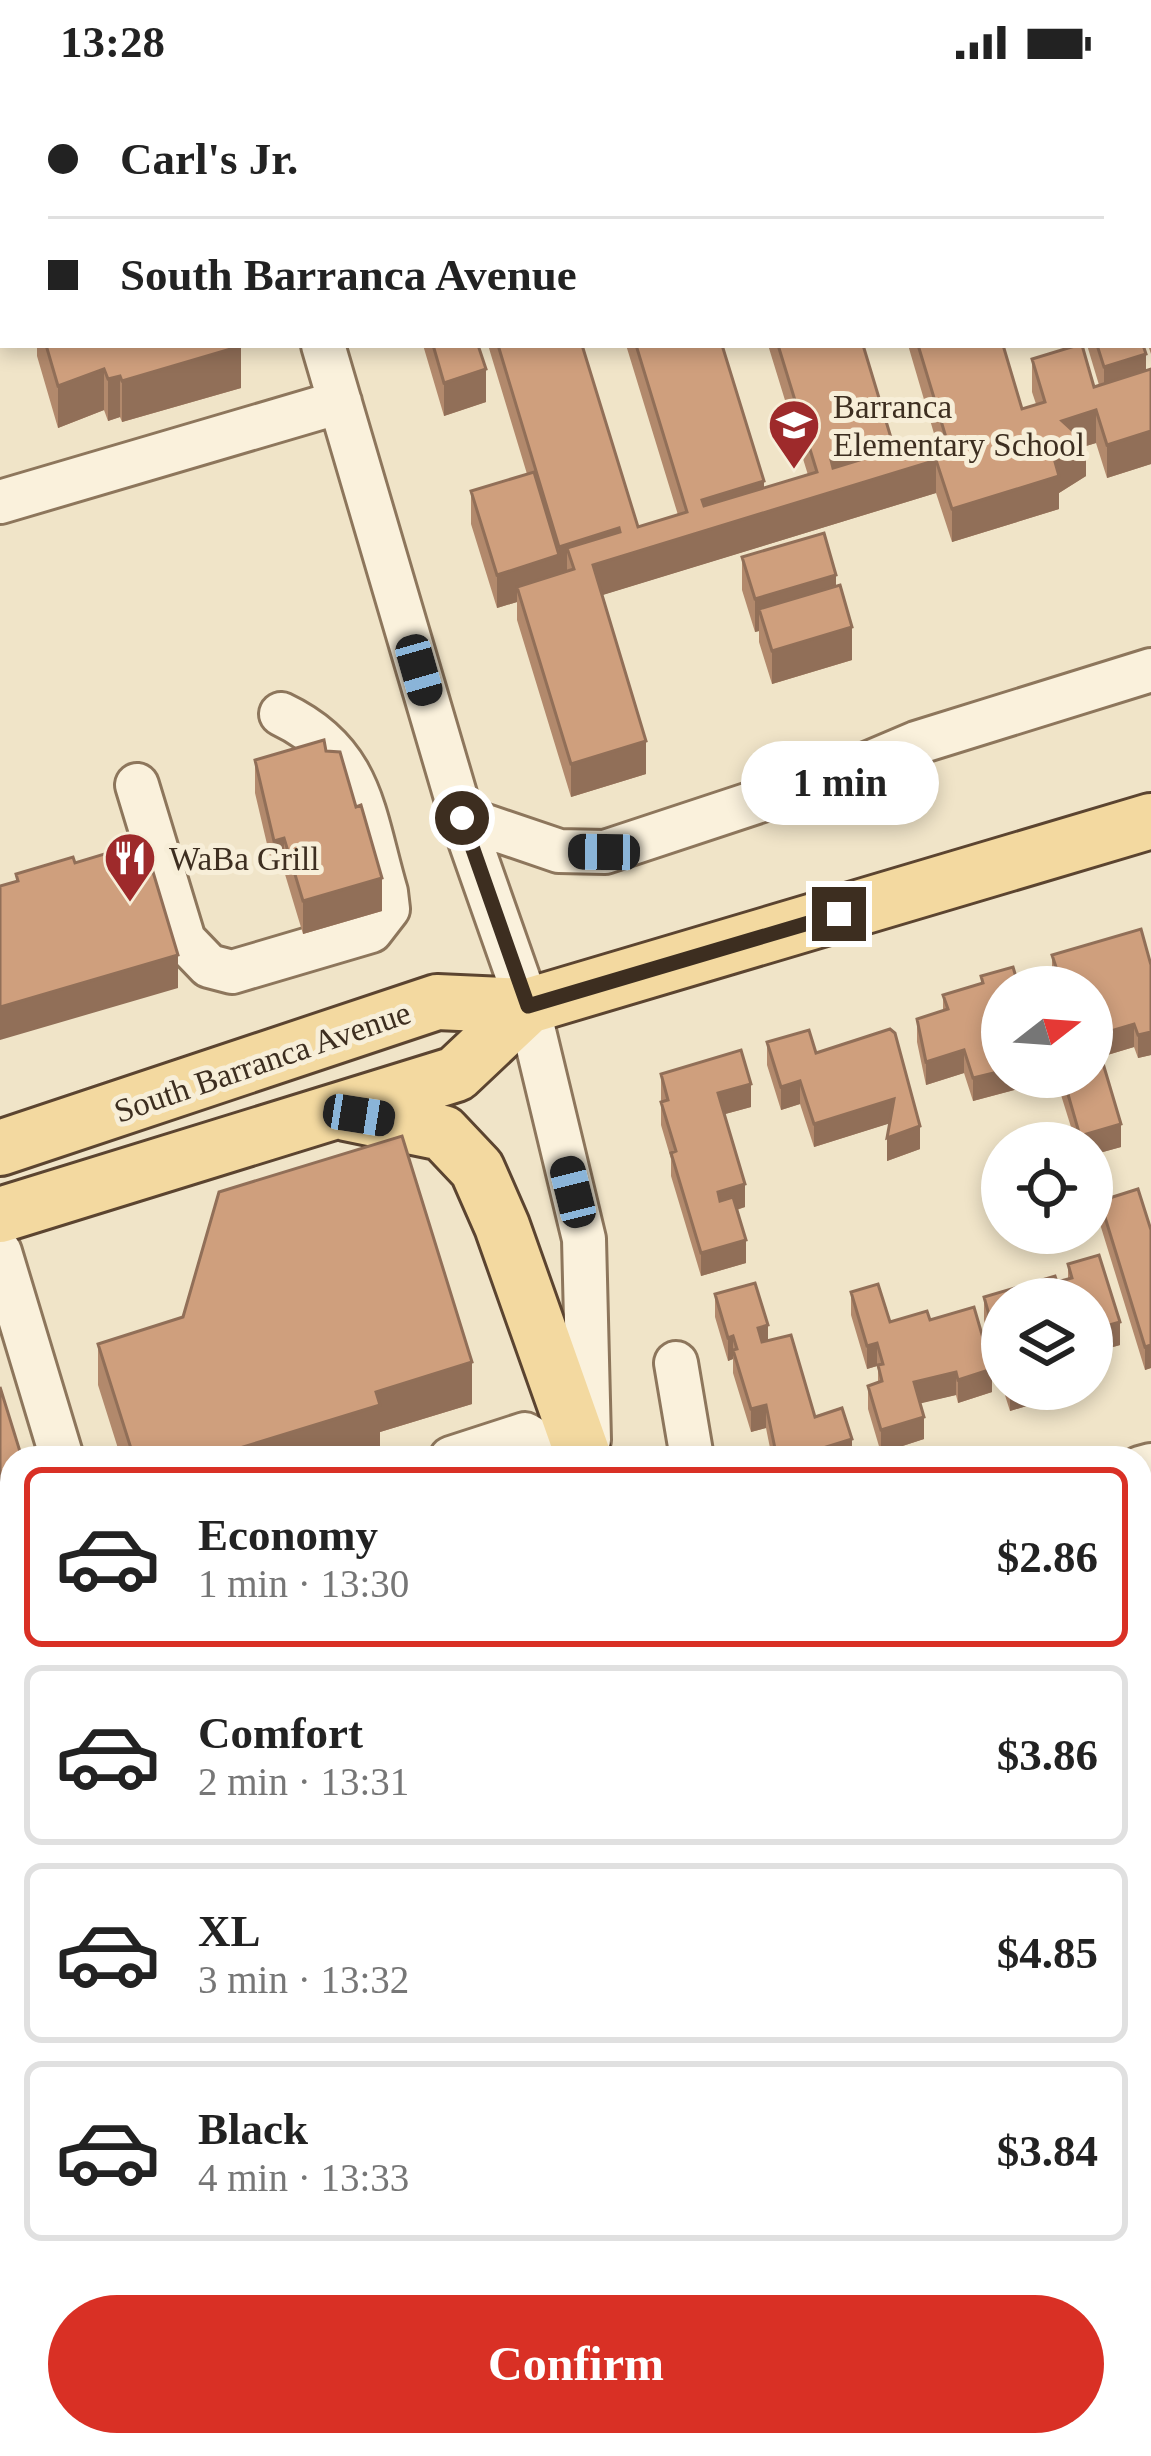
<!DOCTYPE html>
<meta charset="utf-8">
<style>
:root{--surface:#fff;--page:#f2f2f2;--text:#222;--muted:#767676;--line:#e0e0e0;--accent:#d93025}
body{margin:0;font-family:"Times New Roman",serif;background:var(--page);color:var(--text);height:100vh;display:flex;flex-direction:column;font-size:45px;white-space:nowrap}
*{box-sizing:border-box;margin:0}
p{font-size:39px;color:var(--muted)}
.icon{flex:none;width:66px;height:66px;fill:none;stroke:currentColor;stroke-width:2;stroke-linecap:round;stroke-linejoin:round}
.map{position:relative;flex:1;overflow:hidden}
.side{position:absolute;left:0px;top:1362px;width:1152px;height:1011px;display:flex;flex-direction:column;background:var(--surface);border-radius:36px 36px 0 0;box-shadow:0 6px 18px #0003}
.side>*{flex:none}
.banner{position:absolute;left:0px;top:0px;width:1152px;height:264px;box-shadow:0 6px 18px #0003;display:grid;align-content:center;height:264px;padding:0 48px;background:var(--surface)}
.needle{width:78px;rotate:73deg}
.buttons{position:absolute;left:981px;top:882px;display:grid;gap:24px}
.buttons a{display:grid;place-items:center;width:132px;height:132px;border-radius:50%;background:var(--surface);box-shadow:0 6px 18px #0003;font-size:60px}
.end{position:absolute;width:54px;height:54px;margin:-27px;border:15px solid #3d2e20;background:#fff;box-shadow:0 0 0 6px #fff}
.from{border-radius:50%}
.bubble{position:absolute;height:84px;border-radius:42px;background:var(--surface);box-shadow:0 6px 18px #0003;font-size:39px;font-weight:700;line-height:84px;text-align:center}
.car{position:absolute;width:36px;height:72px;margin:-36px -18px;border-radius:15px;box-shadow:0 0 9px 3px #0007;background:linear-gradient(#222 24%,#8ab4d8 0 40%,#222 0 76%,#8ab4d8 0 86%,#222 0)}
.banner b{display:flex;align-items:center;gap:42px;height:114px;font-size:45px}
.banner b+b{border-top:3px solid var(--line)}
.banner i{width:30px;height:30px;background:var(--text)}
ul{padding:21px 0 0;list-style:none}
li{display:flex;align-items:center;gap:36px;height:180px;margin:0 24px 18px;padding:0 24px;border:6px solid var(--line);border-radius:18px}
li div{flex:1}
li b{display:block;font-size:45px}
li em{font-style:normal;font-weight:700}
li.active{border-color:var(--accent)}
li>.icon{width:108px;height:108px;stroke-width:1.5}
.action{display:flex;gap:24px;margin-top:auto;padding:24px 48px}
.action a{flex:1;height:138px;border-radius:72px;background:var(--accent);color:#fff;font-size:48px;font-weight:700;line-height:138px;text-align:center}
.status{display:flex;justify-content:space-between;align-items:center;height:84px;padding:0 60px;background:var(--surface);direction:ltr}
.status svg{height:33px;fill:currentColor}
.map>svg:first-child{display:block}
</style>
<div class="status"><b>13:28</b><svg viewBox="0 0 49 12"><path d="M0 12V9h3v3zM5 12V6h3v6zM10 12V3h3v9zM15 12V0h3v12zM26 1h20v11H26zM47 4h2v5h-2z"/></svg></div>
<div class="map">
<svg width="1151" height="2372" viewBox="0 0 1151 2372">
<rect width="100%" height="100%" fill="#f0e4c8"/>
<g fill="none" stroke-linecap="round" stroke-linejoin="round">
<g stroke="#8d765c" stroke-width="48">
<path id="minor" d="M246,0L247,3
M323,261L462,734L528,922L584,1155L589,1356
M0,418L340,318
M137,701L184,856L209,882L232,888L371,847L388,825L386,808C363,730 363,669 281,630
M462,734L559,767L605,768L850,687L916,659L1151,586
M0,1168L62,1374
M676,1279L692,1374
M451,1374L525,1350L565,1374
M1140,1384L1151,1381
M0,1639L12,1636
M1140,2015L1151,2012
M843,2361L847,2372
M953,2361L956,2372"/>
</g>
<g stroke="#5b4430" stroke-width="60">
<path id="major" d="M346,1029L443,1049L477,1085L502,1142L584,1374
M0,1064L437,918L528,922L1151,737
M0,1131L456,990L528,922"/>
</g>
<use href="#minor" stroke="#faf1dc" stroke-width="42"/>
<use href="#major" stroke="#f3d9a0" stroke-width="54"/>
</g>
<path fill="#b2896c" d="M1151,194V270L1148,261L1149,195Z
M37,261H241V304L122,338L120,333L108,337L104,326L58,344L37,272Z
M423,261H478L486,318L444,332Z
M488,261H582L638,443L678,431L626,261H722L764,404L808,391L768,261H863L892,366L935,353L908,261H1003L1022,325L1036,320L1032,308V275L1094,303L1099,301L1087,261H1143L1146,287L1151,285V380L1107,394L1096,359L1086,362V392L1059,409V425L952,458L936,409L602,511L646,690L571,713L517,536V518L497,524L471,440V407L527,390Z
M742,473L836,502L852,576L772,600L759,558V547L755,548L742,506Z
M326,667L382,827L303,850L284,787L274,790L255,709V676Z
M1052,871L1151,881V971L1138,974L1134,963L1094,975L1092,965V903H1050V891H1052Z
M981,892L1041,993V999L973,1017L964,989L926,1001L917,958V935L943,926V911L981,899Z
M767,958L816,969L920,1065L887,1077L890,1039L814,1063L800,1020L781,1026L767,981Z
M661,990L751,1023L725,1030L745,1123L737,1126L746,1179L701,1192L671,1092V1075L661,1041Z
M1061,993H1092L1121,1063L1092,1071V1059H1076L1061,1011Z
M1100,1117L1151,1146V1284L1145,1286L1100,1140Z
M1099,1171L1120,1238V1261L1092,1269V1215H1002V1300L984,1236V1213L1055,1192L1057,1198L1068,1195V1180Z
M851,1208L890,1238L930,1236L992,1308L958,1319L956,1311L920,1319L924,1355L881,1369L868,1325V1302L878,1298V1286L877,1282L867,1285L851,1231Z
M715,1210L768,1256L815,1333L852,1374H772L766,1344L751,1348L733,1289V1275L728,1277L715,1233Z
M98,1260L472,1320L380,1348V1363L343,1374H121L98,1301Z
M1003,1305H1053V1314L1010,1327Z
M1151,1773V1830L1141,1799V1776Z"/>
<path fill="#916f58" d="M1151,135V168L1149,169V136Z
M241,262V304L122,338V297Z
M1146,270V303L1104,316V283Z
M104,285V326L58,344V302Z
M486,285V318L444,332V299Z
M120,292V333L108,337V295Z
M1096,326V359L1086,362V392L1059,409V425L952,458V425L1055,378L1062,337Z
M1151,347V380L1107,394V361Z
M892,357V389L936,376V409L593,514L574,485L567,464V493L559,496V463L619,444L702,447V416L764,397V429L831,408V376Z
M559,471V504L517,503V518L497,524V491Z
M836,491V524L759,525V547L755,548V515Z
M852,543V576L772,600V567Z
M646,657V690L571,713V680Z
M284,754V787L274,790V757Z
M382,794V827L303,850V817Z
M178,871V904L0,956V923Z
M1134,940V963L1094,975V952Z
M1151,948V971L1138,974V951Z
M964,966V989L926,1001V978Z
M1002,987V993H1041V999L973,1017V994Z
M800,997V1020L781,1026V1003Z
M751,1000V1023L718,1032V1009Z
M894,1015V1038L814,1063V1040Z
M1121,1040V1063L1092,1071V1059H1080V1052Z
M920,1042V1065L887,1077V1054Z
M745,1100V1123L718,1131V1108Z
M746,1156V1179L701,1192V1169Z
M1120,1238V1261L1092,1269V1246Z
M768,1241V1264L758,1267V1244Z
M733,1252V1275L728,1277V1254Z
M877,1259V1282L867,1285V1262Z
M1151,1261V1284L1145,1286V1263Z
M472,1278V1320L380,1348V1363L343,1374H207L376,1308Z
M992,1285V1308L958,1319V1296Z
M956,1288V1311L914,1321V1298Z
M1010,1305H1053V1314L1010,1327Z
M766,1321V1344L751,1348V1325Z
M924,1333V1355L881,1369V1346Z
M852,1355V1374H791Z
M12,1543V1585L0,1588V1547Z
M1151,1556V1578L1140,1581V1558Z
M1151,1674V1697L1140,1701V1678Z
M1151,1851V1874L1140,1878V1855Z"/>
<path fill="#cf9f7d" stroke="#916f58" stroke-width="3" d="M1151,45V135L1149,136V46Z
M1151,194V237L1149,230V195Z
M46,261H241V262L122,297L120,292L108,295L104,285L58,302Z
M433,261H478L486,285L444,299Z
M498,261H582L638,443L687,428L636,261H722L764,397L702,416L704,422L817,388L778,261H863L892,357L831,376L833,384L945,350L918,261H1003L1022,325L1045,318L1032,275L1078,261H1082L1094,303L1151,285V347L1107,361L1096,326L1062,337L1086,359L1055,378L1059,392L952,425L936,376L593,481L646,657L571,680L517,503L574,485L567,464L620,448L619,444L559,463Z
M1097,261H1143L1146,270L1104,283Z
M534,388L559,471L497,491L471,407Z
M824,449L836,491L755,515L742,473Z
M840,501L852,543L772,567L759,525Z
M324,656L326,667L340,668L356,723L361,721L382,794L303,817L284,754L274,757L255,676Z
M144,758L178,871L0,923V802L18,797L16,790L73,773L75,779Z
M1141,845L1151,881V948L1138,951L1134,940L1094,952L1092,942V903H1053L1050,891L1058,889L1052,871Z
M1013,883L1019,903H1002V987L973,994L964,966L926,978L917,935L948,925L943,911L983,899L981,892Z
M890,945L895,949L920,1042L887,1054L894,1015L814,1040L800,997L781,1003L767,958L809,946L816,969Z
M741,966L751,1000L718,1009L745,1100L718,1108L720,1117L733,1113L746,1156L701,1169L671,1069L676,1067L661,1018L668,1016L661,990Z
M1102,976L1121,1040L1080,1052L1063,993H1092V979Z
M402,1052L472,1278L376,1308L380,1321L207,1374H172V1372L164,1374H134L98,1260L183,1233L219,1108Z
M1138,1105L1151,1146V1261L1145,1263L1100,1117Z
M1099,1171L1120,1238L1092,1246V1215H1002V1277L984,1213L1055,1192L1057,1198L1072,1194L1068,1180Z
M755,1199L768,1241L758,1244L762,1258L791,1251L815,1333L842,1324L852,1355L791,1374H777L766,1321L751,1325L733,1266L737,1265L733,1252L728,1254L715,1210Z
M878,1200L890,1238L927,1227L930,1236L974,1223L992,1285L958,1296L956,1288L914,1298L924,1333L881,1346L868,1302L882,1297L878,1281L883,1280L877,1259L867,1262L851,1208Z
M0,1303L22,1374H12V1543L0,1547Z
M1151,1493V1556L1140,1558V1496Z
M1151,1627V1674L1140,1678V1630Z
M12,1679V2361H629L632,2372H0V1683Z
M1151,1773V1807L1141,1776Z
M1140,1813L1151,1850L1140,1855Z
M1151,2324V2372H1067L1065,2367L1083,2361H1140V2328Z"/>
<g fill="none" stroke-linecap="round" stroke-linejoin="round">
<path stroke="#3d2e20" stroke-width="15" d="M462,734L528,922L839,830"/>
</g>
<defs>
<g id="school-pin" transform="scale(2.7)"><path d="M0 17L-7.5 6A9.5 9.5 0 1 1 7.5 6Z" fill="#9e2a2b" stroke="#f7eed8"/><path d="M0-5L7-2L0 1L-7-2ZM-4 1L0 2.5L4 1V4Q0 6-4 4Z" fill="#fff"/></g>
<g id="restaurant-pin" transform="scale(2.7)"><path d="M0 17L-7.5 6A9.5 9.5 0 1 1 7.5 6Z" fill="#9e2a2b" stroke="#f7eed8"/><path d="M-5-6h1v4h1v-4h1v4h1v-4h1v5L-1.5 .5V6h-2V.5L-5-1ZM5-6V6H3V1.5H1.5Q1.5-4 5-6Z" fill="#fff"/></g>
</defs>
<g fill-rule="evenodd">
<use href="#school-pin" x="794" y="341"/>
<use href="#restaurant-pin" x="130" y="774"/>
</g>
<g text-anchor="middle" stroke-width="10" stroke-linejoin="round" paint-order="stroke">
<g font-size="33" fill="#3d2e20" stroke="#f7eed8" text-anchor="start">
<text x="833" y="334">Barranca<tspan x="833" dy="38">Elementary School</tspan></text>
<text x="169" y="786">WaBa Grill</text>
</g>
<g font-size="33" fill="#3d2e20" stroke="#f7eed8">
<text transform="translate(262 977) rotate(-19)" y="12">South Barranca Avenue</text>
</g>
</g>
</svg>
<div class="buttons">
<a><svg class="needle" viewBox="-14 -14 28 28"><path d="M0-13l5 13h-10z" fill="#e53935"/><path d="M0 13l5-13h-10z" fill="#767676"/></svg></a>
<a><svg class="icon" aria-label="locate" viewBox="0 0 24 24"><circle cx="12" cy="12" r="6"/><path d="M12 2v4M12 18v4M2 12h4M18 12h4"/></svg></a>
<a><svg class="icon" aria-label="layers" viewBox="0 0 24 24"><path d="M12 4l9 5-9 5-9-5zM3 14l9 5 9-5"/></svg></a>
</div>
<i class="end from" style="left:462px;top:734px"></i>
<i class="end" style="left:839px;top:830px"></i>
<div class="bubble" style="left:741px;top:657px;width:198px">1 min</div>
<i class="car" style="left:419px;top:586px;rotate:164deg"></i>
<i class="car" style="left:604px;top:768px;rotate:271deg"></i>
<i class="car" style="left:359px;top:1031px;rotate:99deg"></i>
<i class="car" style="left:573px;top:1108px;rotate:346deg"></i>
<div class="banner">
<b><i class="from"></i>Carl's Jr.</b>
<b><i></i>South Barranca Avenue</b>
</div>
<section class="side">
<ul>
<li class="active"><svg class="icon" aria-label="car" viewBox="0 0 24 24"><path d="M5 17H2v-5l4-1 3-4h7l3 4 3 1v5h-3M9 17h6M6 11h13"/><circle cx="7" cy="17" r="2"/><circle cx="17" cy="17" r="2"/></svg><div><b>Economy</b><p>1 min · 13:30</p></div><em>$2.86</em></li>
<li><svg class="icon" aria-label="car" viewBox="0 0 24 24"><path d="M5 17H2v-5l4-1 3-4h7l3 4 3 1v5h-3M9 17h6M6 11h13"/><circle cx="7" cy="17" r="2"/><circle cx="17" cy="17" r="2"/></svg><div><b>Comfort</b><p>2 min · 13:31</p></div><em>$3.86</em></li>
<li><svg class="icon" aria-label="car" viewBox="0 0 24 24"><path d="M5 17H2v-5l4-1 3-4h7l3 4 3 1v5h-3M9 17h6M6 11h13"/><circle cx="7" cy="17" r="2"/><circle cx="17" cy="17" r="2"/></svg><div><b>XL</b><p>3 min · 13:32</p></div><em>$4.85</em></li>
<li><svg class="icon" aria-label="car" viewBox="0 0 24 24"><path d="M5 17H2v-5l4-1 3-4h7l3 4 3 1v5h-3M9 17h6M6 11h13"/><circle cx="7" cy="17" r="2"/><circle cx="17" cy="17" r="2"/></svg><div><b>Black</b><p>4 min · 13:33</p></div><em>$3.84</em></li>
</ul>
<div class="action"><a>Confirm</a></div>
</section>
</div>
